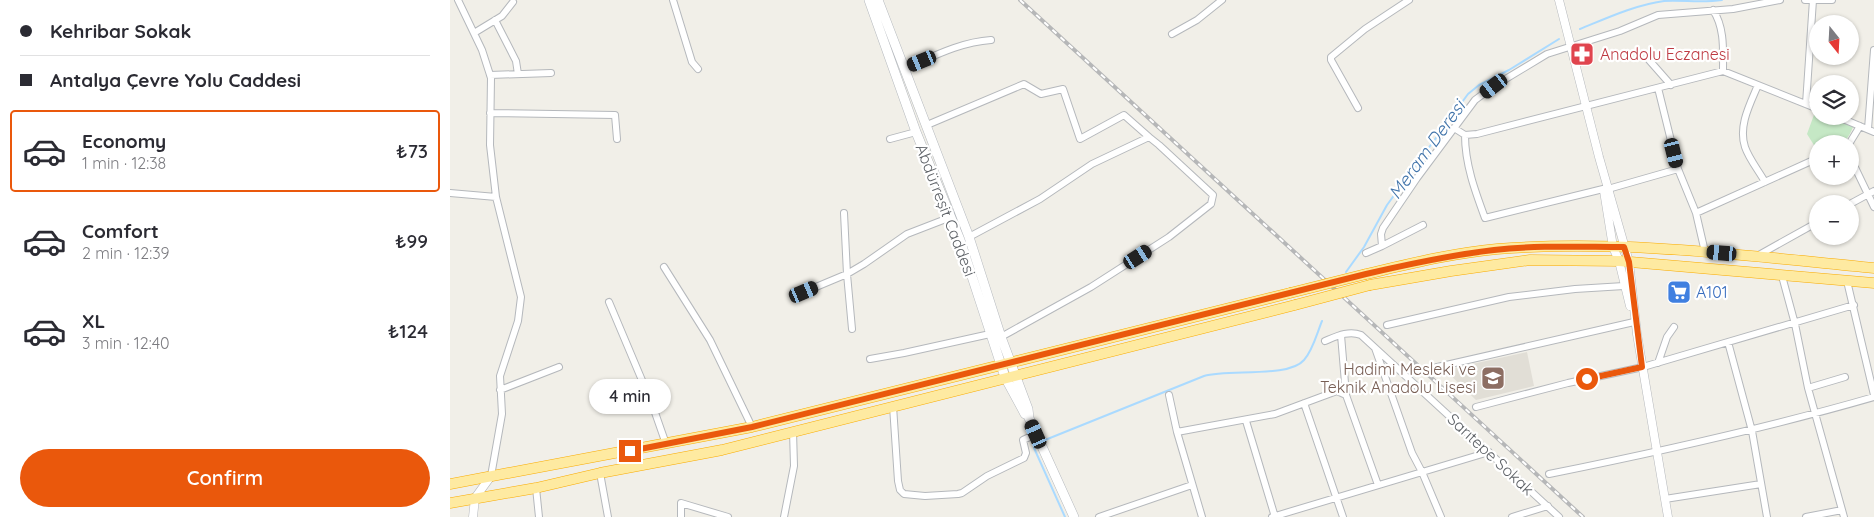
<!DOCTYPE html>
<meta charset="utf-8">
<style>
:root{--surface:#fff;--page:#f7f7f7;--text:#2b2b33;--muted:#7c7c81;--line:#e1e1e2;--accent:#ea580c}
body{margin:0;font-family:Quicksand,sans-serif;background:var(--page);color:var(--text);height:100vh;display:flex;flex-direction:column;font-size:19px;white-space:nowrap}
*{box-sizing:border-box;margin:0}
p{font-size:16px;color:var(--muted)}
.icon{flex:none;width:28px;height:28px;fill:none;stroke:currentColor;stroke-width:2;stroke-linecap:round;stroke-linejoin:round}
.map{position:relative;flex:1;overflow:hidden}
.sheet{display:flex;flex-direction:column;background:var(--surface);width:450px}
.sheet>*{flex:none}
.hud{display:grid;align-content:center;height:110px;padding:0 20px;background:var(--surface)}
.needle{width:32px;rotate:162deg}
.tools{position:absolute;left:1359px;top:15px;display:grid;gap:10px}
.tools a{display:grid;place-items:center;width:50px;height:50px;border-radius:50%;background:var(--surface);box-shadow:0 1px 4px #0004;font-size:25px}
.end{position:absolute;width:22px;height:22px;margin:-11px;border:6px solid #ea580c;background:#fff;box-shadow:0 0 0 2px #fff}
.from{border-radius:50%}
.bubble{position:absolute;height:35px;border-radius:18px;background:var(--surface);box-shadow:0 1px 4px #0004;font-size:16px;font-weight:600;line-height:35px;text-align:center}
.car{position:absolute;width:15px;height:30px;margin:-15px -8px;border-radius:6px;box-shadow:0 0 4px 1px #0007;background:linear-gradient(#222 24%,#8ab4d8 0 40%,#222 0 76%,#8ab4d8 0 86%,#222 0)}
.hud b{display:flex;align-items:center;gap:18px;height:48px;font-size:19px}
.hud b+b{border-top:1px solid var(--line)}
.hud i{width:12px;height:12px;background:var(--text)}
ul{padding:0;list-style:none}
li{display:flex;align-items:center;gap:15px;height:82px;margin:0 10px 8px;padding:0 10px;border:2px solid transparent;border-radius:5px}
li div{flex:1}
li b{display:block;font-size:19px}
li em{font-style:normal;font-weight:600}
li.active{border-color:var(--accent)}
li>.icon{width:45px;height:45px;stroke-width:1.5}
.action{display:flex;gap:10px;margin-top:auto;padding:10px 20px}
.action a{flex:1;height:58px;border-radius:30px;background:var(--accent);color:#fff;font-size:20px;font-weight:600;line-height:58px;text-align:center}
main{display:flex;flex:1;min-height:0}
.map>svg:first-child{display:block}
</style>
<main>
<section class="sheet">
<div class="hud">
<b><i class="from"></i>Kehribar Sokak</b>
<b><i></i>Antalya Çevre Yolu Caddesi</b>
</div>
<ul>
<li class="active"><svg class="icon" aria-label="car" viewBox="0 0 24 24"><path d="M5 17H2v-5l4-1 3-4h7l3 4 3 1v5h-3M9 17h6M6 11h13"/><circle cx="7" cy="17" r="2"/><circle cx="17" cy="17" r="2"/></svg><div><b>Economy</b><p>1 min · 12:38</p></div><em>₺73</em></li>
<li><svg class="icon" aria-label="car" viewBox="0 0 24 24"><path d="M5 17H2v-5l4-1 3-4h7l3 4 3 1v5h-3M9 17h6M6 11h13"/><circle cx="7" cy="17" r="2"/><circle cx="17" cy="17" r="2"/></svg><div><b>Comfort</b><p>2 min · 12:39</p></div><em>₺99</em></li>
<li><svg class="icon" aria-label="car" viewBox="0 0 24 24"><path d="M5 17H2v-5l4-1 3-4h7l3 4 3 1v5h-3M9 17h6M6 11h13"/><circle cx="7" cy="17" r="2"/><circle cx="17" cy="17" r="2"/></svg><div><b>XL</b><p>3 min · 12:40</p></div><em>₺124</em></li>
</ul>
<div class="action"><a>Confirm</a></div>
</section>
<div class="map">
<svg width="1424" height="517" viewBox="0 0 1424 517">
<rect width="100%" height="100%" fill="#f1efe8"/>
<path fill="#e1ded6" d="M1077,352L1084,386L1026,400L995,370Z"/>
<path fill="#c5e8c5" d="M1365,112L1367,113L1368,116H1376L1403,127C1395,148 1387,144 1368,144L1367,150L1357,134Z"/>
<g fill="none" stroke-linecap="round" stroke-linejoin="round">
<path stroke="#aadaff" stroke-width="2" d="M1130,29C1157,18 1185,5 1214,1C1234,0 1253,3 1272,0
M896,272L914,247L937,205L1018,94L1029,85L1059,70L1109,39
M595,440L754,376C779,369 839,378 854,360C863,350 867,333 872,321
M586,444L584,448L615,517"/>
<g stroke="#b5b8bc" stroke-width="8">
<path id="minor" d="M8,0L32,50L41,78L40,145L46,197L71,297L68,321L50,376L52,414L41,476
M223,0L242,62L248,69
M1355,0H1382
M1263,10C1275,28 1273,51 1273,71
M45,20L66,61L68,74
M24,33L52,16L63,2
M722,34L747,20L772,0
M1199,60L1221,85
M454,69C482,57 510,42 541,40
M40,75L101,73
M1308,85C1300,104 1288,126 1295,147C1299,159 1309,171 1315,182
M1208,88L1228,169L1246,213L1255,252
M1356,104L1363,0
M908,108L881,60V57L915,29L959,0
M40,113L165,115L167,139
M1386,116L1424,132
M477,125L574,84L591,94L613,89L630,139L674,115L699,137
M1004,128L1015,135L1027,134L1273,71L1368,109
M1418,129L1424,50
M1015,135C1015,164 1025,191 1035,218L1153,189
M440,139L466,132
M1399,144L1410,126
M1400,157L1424,207
M1158,189L1228,169
M0,193L46,197
M1400,204L1424,191
M1246,213L1368,158
M973,225L932,246L931,234L933,228L967,178L1025,100L1044,86L1097,54L1170,31L1208,15L1283,9L1330,0
M519,237L590,199L642,164L699,137L709,145L763,195L761,204L719,237L641,287L551,337
M916,253L932,246
M1307,256L1368,222
M214,267L260,340L302,427
M1332,276L1345,324L1358,388L1394,517
M1397,281L1424,395
M354,292L397,274L394,213
M159,302L202,404L216,444
M937,325L1059,297L1125,289L1174,286
M402,329L397,274L414,264L457,234L501,217
M891,335L896,395
M875,341C887,336 899,330 911,335L1109,517
M1278,342L1302,431L1317,517
M925,348L962,453L972,472L991,517
M420,359L454,353L540,334
M1208,363L1217,337L1224,327
M983,368L1184,322
M1358,388L1395,377
M50,390L109,367
M719,395L727,432L752,517
M854,403L893,517
M443,406L448,481L450,490L454,494L475,496L508,494L512,493L537,476L574,458L576,453L573,440L586,434
M1026,407L1118,383L1193,367L1404,305
M796,421L825,517
M727,432L825,414L887,391L896,395L928,485
M150,473L158,517
M1099,474C1208,452 1317,428 1424,397
M86,488L89,517
M1215,499L1311,484
M231,517V503L278,517
M334,517L344,466L343,431
M649,517L742,485
M822,517L1039,452
M1062,517L1098,506
M1356,517L1392,510"/>
</g>
<g stroke="#b5b8bc" stroke-width="9">
<path id="tertiary" d="M1109,0L1149,157L1179,262L1187,334L1218,517
M1154,191L1163,247L1169,261L1180,306
M23,517L25,498L41,476"/>
</g>
<g stroke="#b6babf" stroke-width="10">
<path id="secondary" d="M419,0L466,132L510,240L555,377L575,414
M428,0L519,237L551,337L578,409L579,418L624,517"/>
</g>
<g stroke="#f9ab00" stroke-width="11">
<path id="trunk" d="M916,274C959,264 1003,253 1047,249C1173,239 1299,256 1424,268
M920,285L1001,271L1080,260L1169,261L1424,283
M0,484L302,427L840,293
M0,503L86,488L150,473L272,450L845,305"/>
</g>
<use href="#minor" stroke="#fff" stroke-width="6"/>
<use href="#tertiary" stroke="#fff" stroke-width="8"/>
<use href="#secondary" stroke="#fff" stroke-width="9"/>
<use href="#trunk" stroke="#feeaa1" stroke-width="10"/>
<g stroke="#b6b7b8" stroke-width="4">
<path id="rail" d="M570,0L1133,517"/>
</g>
<use href="#rail" stroke="#fff" stroke-width="2" stroke-dasharray="5.5" stroke-linecap="butt"/>
<g stroke="#f9ab00" stroke-width="11" stroke-linecap="butt">
<path id="trunk-bridge" d="M840,293L916,274
M845,305L920,285"/>
</g>
<use href="#trunk-bridge" stroke="#feeaa1" stroke-width="10"/>
</g>
<g fill="none" stroke-linecap="round" stroke-linejoin="round">
<path stroke="#ea580c" stroke-width="6" d="M180,451L302,427L916,274C959,264 1001,255 1044,250C1087,245 1131,247 1174,247L1179,262L1192,367L1137,379"/>
</g>
<defs>
<g id="pharmacy-square" transform="scale(1.25)"><rect x="-9" y="-9" width="18" height="18" rx="4" fill="#e0444e" stroke="#fff"/><path d="M-2-6h4v4h4v4h-4v4h-4v-4h-4v-4h4Z" fill="#fff"/></g>
<g id="supermarket-square" transform="scale(1.25)"><rect x="-9" y="-9" width="18" height="18" rx="4" fill="#3f7fe0" stroke="#fff"/><path d="M-6-5.5h2.5l.6 2H6L4.5 2H-2.5L-4.4-4H-6ZM-1.5 3.2a1.3 1.3 0 1 0 .1 0ZM3 3.2a1.3 1.3 0 1 0 .1 0Z" fill="#fff"/></g>
<g id="school-square" transform="scale(1.25)"><rect x="-9" y="-9" width="18" height="18" rx="4" fill="#8d6e63" stroke="#fff"/><path d="M0-5L7-2L0 1L-7-2ZM-4 1L0 2.5L4 1V4Q0 6-4 4Z" fill="#fff"/></g>
</defs>
<g fill-rule="evenodd">
<use href="#pharmacy-square" x="1132" y="54"/>
<use href="#supermarket-square" x="1229" y="292"/>
<use href="#school-square" x="1043" y="378"/>
</g>
<g text-anchor="middle" stroke-width="4.5" stroke-linejoin="round" paint-order="stroke">
<g font-size="16" fill="#be3a42" stroke="#fff" text-anchor="start">
<text x="1150" y="60">Anadolu Eczanesi</text>
</g>
<g font-size="16" fill="#5f6368" stroke="#fff">
<text transform="translate(496 210) rotate(69)" y="6">Abdürreşit Caddesi</text>
<text transform="translate(1041 454) rotate(43)" y="6">Sarıtepe Sokak</text>
</g>
<g font-size="16" fill="#366cbe" stroke="#fff" text-anchor="start">
<text x="1246" y="298">A101</text>
</g>
<g font-size="16" fill="#785e54" stroke="#fff" text-anchor="end">
<text x="1026" y="375">Hadimi Mesleki ve<tspan x="1026" dy="18">Teknik Anadolu Lisesi</tspan></text>
</g>
<g font-size="18" font-style="italic" fill="#4174aa" stroke="#fff">
<text transform="translate(977 150) rotate(-54)" y="6">Meram Deresi</text>
</g>
</g>
</svg>
<div class="tools">
<a><svg class="needle" viewBox="-14 -14 28 28"><path d="M0-13l5 13h-10z" fill="#e53935"/><path d="M0 13l5-13h-10z" fill="#7c7c81"/></svg></a>
<a><svg class="icon" aria-label="layers" viewBox="0 0 24 24"><path d="M12 4l9 5-9 5-9-5zM3 14l9 5 9-5"/></svg></a>
<a>+</a>
<a>−</a>
</div>
<i class="end from" style="left:1137px;top:379px"></i>
<i class="end" style="left:180px;top:451px"></i>
<div class="bubble" style="left:139px;top:379px;width:82px">4 min</div>
<i class="car" style="left:472px;top:61px;rotate:248deg"></i>
<i class="car" style="left:1044px;top:86px;rotate:233deg"></i>
<i class="car" style="left:1224px;top:153px;rotate:166deg"></i>
<i class="car" style="left:1272px;top:253px;rotate:275deg"></i>
<i class="car" style="left:688px;top:257px;rotate:57deg"></i>
<i class="car" style="left:354px;top:292px;rotate:67deg"></i>
<i class="car" style="left:586px;top:434px;rotate:336deg"></i>
</div>
</main>
